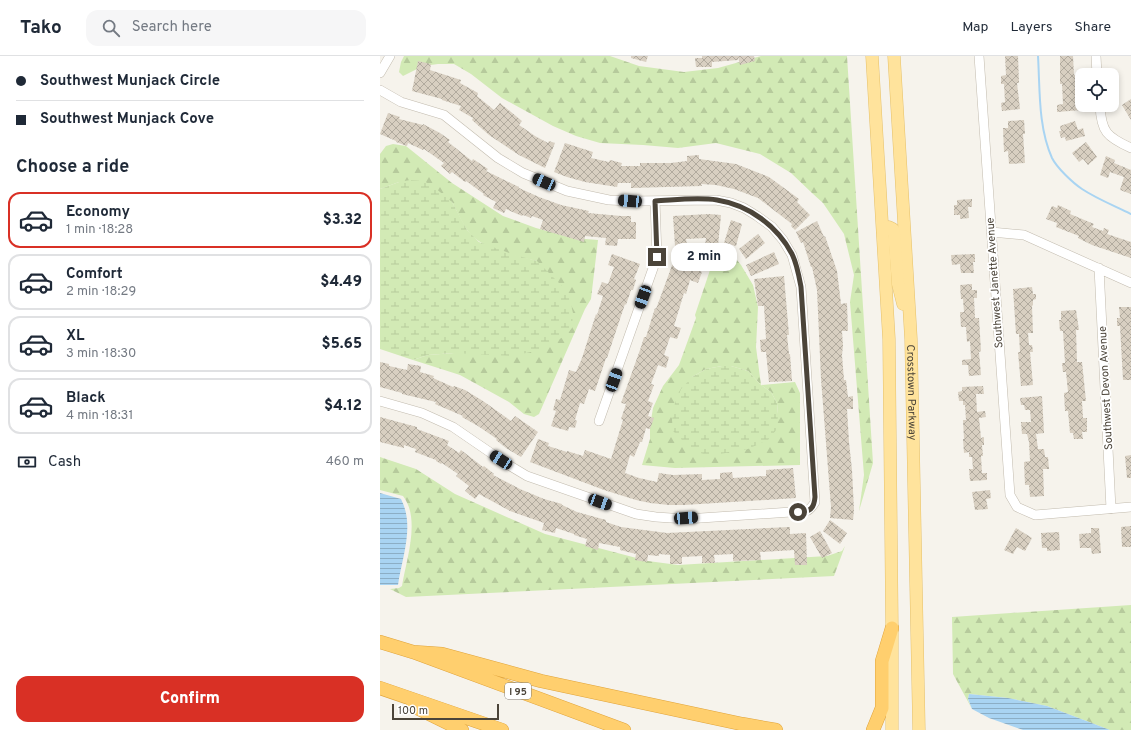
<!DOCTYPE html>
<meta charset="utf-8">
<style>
:root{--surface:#fff;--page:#f6f6f7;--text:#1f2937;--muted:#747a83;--line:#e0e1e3;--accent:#d93025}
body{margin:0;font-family:Overpass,sans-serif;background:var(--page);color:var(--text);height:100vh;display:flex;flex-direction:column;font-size:15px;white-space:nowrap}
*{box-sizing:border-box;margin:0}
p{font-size:13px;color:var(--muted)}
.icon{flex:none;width:22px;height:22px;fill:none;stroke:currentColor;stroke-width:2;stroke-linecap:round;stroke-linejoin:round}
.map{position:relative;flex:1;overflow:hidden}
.drawer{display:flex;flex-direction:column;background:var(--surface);width:380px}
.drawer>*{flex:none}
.hud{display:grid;align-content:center;height:88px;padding:0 16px;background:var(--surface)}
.tools{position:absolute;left:695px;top:12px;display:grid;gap:8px}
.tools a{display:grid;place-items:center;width:44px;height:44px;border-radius:8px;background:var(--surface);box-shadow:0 2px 6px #0003;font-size:20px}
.scale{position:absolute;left:12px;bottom:10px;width:107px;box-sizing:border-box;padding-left:4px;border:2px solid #4b4439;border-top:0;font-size:11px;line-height:14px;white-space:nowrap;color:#4b4439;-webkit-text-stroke:3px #fff;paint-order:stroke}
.end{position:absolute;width:18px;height:18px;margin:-9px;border:5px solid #4b4439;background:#fff;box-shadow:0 0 0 2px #fff}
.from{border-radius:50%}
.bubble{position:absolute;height:28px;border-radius:12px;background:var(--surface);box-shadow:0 2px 6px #0003;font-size:13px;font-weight:800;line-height:28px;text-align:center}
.car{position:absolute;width:12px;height:24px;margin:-12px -6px;border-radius:5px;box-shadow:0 0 3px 1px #0007;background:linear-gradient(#222 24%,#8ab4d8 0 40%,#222 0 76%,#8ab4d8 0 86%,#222 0)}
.hud b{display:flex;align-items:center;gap:14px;height:38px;font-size:15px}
.hud b+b{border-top:1px solid var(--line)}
.hud i{width:10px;height:10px;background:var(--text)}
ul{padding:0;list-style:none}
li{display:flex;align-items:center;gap:12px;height:56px;margin:0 8px 6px;padding:0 8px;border:2px solid var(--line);border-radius:12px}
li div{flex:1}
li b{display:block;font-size:15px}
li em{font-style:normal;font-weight:800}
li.active{border-color:var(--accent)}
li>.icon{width:36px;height:36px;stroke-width:1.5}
h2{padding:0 16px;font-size:18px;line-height:48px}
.pay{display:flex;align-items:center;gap:10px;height:44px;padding:0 16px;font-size:15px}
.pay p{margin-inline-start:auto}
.primary-button{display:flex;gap:8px;margin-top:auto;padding:8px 16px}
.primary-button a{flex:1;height:46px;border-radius:12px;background:var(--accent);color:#fff;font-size:16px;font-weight:800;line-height:46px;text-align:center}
header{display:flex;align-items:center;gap:24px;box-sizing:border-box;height:56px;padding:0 20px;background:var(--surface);border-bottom:1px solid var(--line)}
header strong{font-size:19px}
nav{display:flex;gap:22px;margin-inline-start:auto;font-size:14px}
.search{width:280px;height:36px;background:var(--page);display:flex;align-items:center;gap:10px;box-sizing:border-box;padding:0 14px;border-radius:12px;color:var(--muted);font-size:15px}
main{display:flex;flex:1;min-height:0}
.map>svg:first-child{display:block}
</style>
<header>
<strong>Tako</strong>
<div class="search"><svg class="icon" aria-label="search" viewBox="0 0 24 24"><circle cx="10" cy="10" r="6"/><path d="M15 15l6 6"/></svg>Search here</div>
<nav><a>Map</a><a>Layers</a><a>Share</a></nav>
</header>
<main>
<section class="drawer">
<div class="hud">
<b><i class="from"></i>Southwest Munjack Circle</b>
<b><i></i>Southwest Munjack Cove</b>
</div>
<h2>Choose a ride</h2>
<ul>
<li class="active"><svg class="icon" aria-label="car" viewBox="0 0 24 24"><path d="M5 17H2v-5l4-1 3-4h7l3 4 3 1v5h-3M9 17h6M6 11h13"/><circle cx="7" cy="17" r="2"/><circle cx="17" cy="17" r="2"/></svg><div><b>Economy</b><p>1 min · 18:28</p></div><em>$3.32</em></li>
<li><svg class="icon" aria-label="car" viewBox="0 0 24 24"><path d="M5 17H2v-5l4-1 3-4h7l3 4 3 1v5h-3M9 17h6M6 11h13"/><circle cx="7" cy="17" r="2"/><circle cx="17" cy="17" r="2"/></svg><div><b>Comfort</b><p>2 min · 18:29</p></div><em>$4.49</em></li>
<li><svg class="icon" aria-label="car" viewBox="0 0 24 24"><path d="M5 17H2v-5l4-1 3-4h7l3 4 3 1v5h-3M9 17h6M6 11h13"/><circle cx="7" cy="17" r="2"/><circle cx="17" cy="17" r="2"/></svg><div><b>XL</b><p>3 min · 18:30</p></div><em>$5.65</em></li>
<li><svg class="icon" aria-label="car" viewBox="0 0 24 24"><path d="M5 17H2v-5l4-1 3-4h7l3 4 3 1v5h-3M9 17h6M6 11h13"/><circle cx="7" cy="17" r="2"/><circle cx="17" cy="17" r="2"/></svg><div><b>Black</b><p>4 min · 18:31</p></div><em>$4.12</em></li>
</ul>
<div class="pay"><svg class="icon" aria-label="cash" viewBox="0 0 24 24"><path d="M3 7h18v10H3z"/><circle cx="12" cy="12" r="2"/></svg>Cash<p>460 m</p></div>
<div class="primary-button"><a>Confirm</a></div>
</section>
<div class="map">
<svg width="751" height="674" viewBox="0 0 751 674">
<defs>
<pattern id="forest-firs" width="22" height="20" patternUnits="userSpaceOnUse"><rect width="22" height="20" fill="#d2eab5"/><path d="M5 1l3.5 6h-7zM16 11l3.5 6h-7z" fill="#b6ca9c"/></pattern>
<pattern id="wetland-marsh" width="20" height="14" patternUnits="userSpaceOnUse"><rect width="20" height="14" fill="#d2eab5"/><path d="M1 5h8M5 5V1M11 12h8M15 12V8" fill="none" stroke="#b6ca9c"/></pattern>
<pattern id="water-rules" width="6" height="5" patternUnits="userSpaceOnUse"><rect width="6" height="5" fill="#a9d4f2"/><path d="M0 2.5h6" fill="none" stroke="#8caec5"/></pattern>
<pattern id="building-cross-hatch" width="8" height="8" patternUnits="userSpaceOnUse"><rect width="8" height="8" fill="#d8cfc1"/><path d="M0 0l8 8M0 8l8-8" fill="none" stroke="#b1aa9e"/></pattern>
</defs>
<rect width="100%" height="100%" fill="#f6f3ec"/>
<path fill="url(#forest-firs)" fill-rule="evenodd" d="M24,0H230L259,10L304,16L338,12L381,0H467L493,407L479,455L484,419L470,246L474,219L464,178L443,147L432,137L411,117L380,98L336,87L298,92L263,89L220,87L196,80L173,70L122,42L91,18L74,8H58L43,10L23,20L19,16L21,6Z
M13,88L26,90L72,127L123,160L156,172L193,182L218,184L211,243L205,253L159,358L154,361L144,358L129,346L80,319L33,304L48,299L74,297L157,205C135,200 100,193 87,174C81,165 77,155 72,146L19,126L0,133V98L6,90Z
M337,193L352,198L361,209L373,229L378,251L376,291L381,329L415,326L420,337V409L295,412L262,409L270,383V370L273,352L283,330L299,309L316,262L315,259ZM342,310H351L368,315L381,329L391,336L397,347L398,358L312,321L326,313Z
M0,401L36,413L75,438L165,478L268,505L298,509L447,500L462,495L465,490L454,520L26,541L10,533L19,532L22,530C26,504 41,463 23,440L0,434Z
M751,549V674H730L667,650L628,642L589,638L588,644L592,653L573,618L572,561Z"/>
<path fill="url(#wetland-marsh)" d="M30,124L44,125L54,131L72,146L87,174L99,186L135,199L157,205L181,229L189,241L193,257L192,272L183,281L161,294L131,300L74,297L48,299L33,304L0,293V133L19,126Z
M342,310H351L368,315L381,329L391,336L397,347L398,358L397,373L388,384L368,393L329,400L312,394L293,375L292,364L295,347L301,333L312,321L326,313Z"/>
<path fill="url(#water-rules)" d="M0,437L21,443C35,470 22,501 18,529H0Z
M589,638L628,642L667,650L730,674H643L609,662L592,653L588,643Z"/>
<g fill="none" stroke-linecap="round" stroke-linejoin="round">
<path stroke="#a9d4f2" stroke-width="2" d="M658,0C660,33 658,71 672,102C677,112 693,127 702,133C717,143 735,150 751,158"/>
</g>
<path fill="url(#building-cross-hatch)" d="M251,0H268L266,6L251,2Z
M322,0H374L375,5L360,9L358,1V4L332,6V11H316L315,2H322Z
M625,0H638L639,27H637L640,53L622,55L621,47L625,46L624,28H621V20L626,19Z
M680,0H693L694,19H699L700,27H696L697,46H701L702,54L677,56V49L683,48L682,28H680Z
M38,5L51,8L50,14L81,24L80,27L98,37L97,40L114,54L120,47L142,65L139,69L155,80L168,87L169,85L175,87L165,112L139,99L109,79L92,64L93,62L79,54L81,50L62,44V43L32,35Z
M751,43V64L742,49Z
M8,57L20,61L19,63L43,69V68L60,77L70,84L68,86L92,105L93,103L108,113L106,115L139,131V132L159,141L181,149L209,155L208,157L241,160H251V166H256V183H238L237,190L225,189L226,182L205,180L204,186L160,173L163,164L152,160L151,162L143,159L142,160L126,153L124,157L113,152L116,146L103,139L104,138L86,125L85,126L72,116L70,118L61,110L64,107L44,93L43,94L28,87L27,90L16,86V85L0,78Z
M644,64L645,78H643L645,107L629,108L628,95L624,96L623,72H628V65Z
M695,65L698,74L703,72L705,80L686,85L685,81L681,82L679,75H681L680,70Z
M706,86L717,101L708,109L703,103L699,106L692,97Z
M185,87L213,96L211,102L229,106L230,104L242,107L241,110H260V107H291L307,105V100L319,99V103L356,108L389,121L419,143L417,146L430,159L415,174L411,170L412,168L378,142L354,133L336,129L321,128L322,130L251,132V127H238L237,131L205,126L187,121L174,116Z
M726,100L735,104L734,107L751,114V138L740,134L744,121L730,116L728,122L720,119Z
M592,143V151H588L589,162L580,163V159H574V149H577V144Z
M678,149L691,155L690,158L714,168L712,171L723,175L724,172L729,174L727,178L751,186V202L712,189L698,182L699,180L676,171L677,167L666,163L672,150L677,152Z
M329,158L341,159L338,190L325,189L326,182L306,183L307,189L295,190L293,160Z
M351,164L362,168L356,190L344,187Z
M437,165L444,181L445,180L457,215L461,248L467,247L468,275H462L463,290L462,299L464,324H466L468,341L473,340V353H467L469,386L472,414L474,454L473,464L450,462L451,451L441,323L437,234L432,211H431L423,186L421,187L416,176Z
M378,178L385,187L366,203L359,193Z
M394,196L399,208L371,220L366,209Z
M232,198L260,208L254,223L256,224L253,234H251L246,249L245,248L227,302H226L215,335L209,333L204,348L200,347L195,364L197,365L195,372L189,371L188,375L171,370L176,355L173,354L176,343L180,344L189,314L196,316L202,302L216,258L217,259L223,240L217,238L222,226L228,228L234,211L228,209Z
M595,198V206H593L594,217H581L580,208L572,209L571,199Z
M294,204L322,216L318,227L310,224L306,238L304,237L294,270L301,272L297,283L290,281L284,299L289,301L286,312L278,309L271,328L274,329L268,345L273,347L268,360L274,362L270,373L266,372L262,386H260L254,401L250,399L245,417L259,422L277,426L279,417L293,419L322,418V424L340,423V417L352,416L353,422L386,420V414L413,412L416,442L304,449H289L270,447L256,444L224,434L150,406L158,383L169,387L168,390L187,396V395L203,400L205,394L231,403L243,364L241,363L246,348L241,347L261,291L264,281H266L275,252L276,253Z
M404,220L409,279H407L409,298H410L412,325L389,326L386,296H381L380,284L386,283L384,250H378L374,223Z
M592,228V234H597V242H594L595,262H599L601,295L599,296L601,319L589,320L588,309H582V304L591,303L590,285L587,286L586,271H581L580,256H584L583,243H581L580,229Z
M652,231L653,238H656V243L653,244V249L652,250L653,277H648L649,289H652L653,296H650L653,329L641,330L638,296H640L639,278H636L633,233Z
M739,251H751V324H743L740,270H737V262H740Z
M696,254L699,274H696L697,306H702L706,345H702L703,362H707V376H702L703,383H694L693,377H690L688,355H685L684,337L688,336L686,316H683L682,307H685L683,275H680L679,264H681V255Z
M0,306L9,308V310L27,314L28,308L41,310L40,316L54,320L53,322L73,331L74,330L85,334L103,345L131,365L135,360L158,376L141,401L126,392L116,384L117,383L98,370L82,361L83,360L55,348L56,346L22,338V337L0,331Z
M603,330L604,338H596L597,356L605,355L606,361L599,362L601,382L604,381V389H602L603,400H601L602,417H607V424L590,425L589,413H593L592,401H589V396L584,397L583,383H584L583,364H586L585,349H583V345H579L578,336L582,335V331Z
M662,340L664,377L656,378L658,393H664L665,401H668L669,413H663L664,440L650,441L649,429H645L644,406L650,405L649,386L647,378H642L641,366H651L650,354H645L644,349H641L640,342Z
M0,361L37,371V373L69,385L67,389L79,397L81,394L103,411L104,410L114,418L113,419L140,433L164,443L182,448V449L197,456L226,464V466L241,471L287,477L410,471V478L426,477L427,509H415L414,494L380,496L381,504L353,505V498L334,499L335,507H322V500L302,501V508H290V499L279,498V500L268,499L267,506L255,504L256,498L240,494V491L219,487L218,494L205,490L207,483L194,479V478L176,472L175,477L162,474L164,467L130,455L99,438L95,443L85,435L89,430L76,420L78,418L62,407L61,408L56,405V404L35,396L36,393L24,389V392L0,386Z
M751,399V422H747L745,400Z
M610,434L611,442L606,443L608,453L595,454L592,436Z
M450,464L467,477L460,488L443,475Z
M751,470V491H742L741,471Z
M636,472L652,482L645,495L637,491L633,498L624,494Z
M711,472H719L721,497L712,498L711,492H700L699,478L711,477Z
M440,475L452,497L442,502L430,481Z
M679,476L680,494L667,495V492H662L661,477Z"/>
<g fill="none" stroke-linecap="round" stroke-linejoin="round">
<g stroke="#c2bbae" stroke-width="10">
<path id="minor" d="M599,0L630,439L637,451L655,459L751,451
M716,0L717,19
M0,17L10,0
M0,34L21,46L64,59L118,102L143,117L187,135L229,144L250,145L336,144L351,147L364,152L377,160L392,171L403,184L412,199L421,231L435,446C428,458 424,456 411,456L306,463L276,461L256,458L147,420L127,408L73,371L42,357L0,345
M720,49C721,76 727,81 751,92
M611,176L644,179L751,227
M719,212L731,453
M219,365L277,201L275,145"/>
</g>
<g stroke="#e6c16a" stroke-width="13">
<g id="major">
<path d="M492,0L509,283L512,572V674"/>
<path id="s1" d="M514,0L531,283L539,674"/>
<path d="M503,176L506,172L509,171L513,173L514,176L518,228L523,248"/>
</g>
</g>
<g stroke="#e0a43c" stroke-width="14">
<path id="highway" d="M0,586L33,596L244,674
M33,596L62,598L161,625L362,668L396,674
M0,632L122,674
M33,650L82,674
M493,674L502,652V605L512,572"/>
</g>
<use href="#minor" stroke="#fff" stroke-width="9"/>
<use href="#major" stroke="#ffe39c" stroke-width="12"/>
<use href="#highway" stroke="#ffcf6e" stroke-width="13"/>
</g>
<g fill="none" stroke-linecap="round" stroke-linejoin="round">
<path stroke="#4b4439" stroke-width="5" d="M277,201L275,145C295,144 317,141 337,144C369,149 397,170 412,198C417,208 419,220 421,231L435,441C434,453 430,456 418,456"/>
</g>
<g text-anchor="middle" stroke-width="3.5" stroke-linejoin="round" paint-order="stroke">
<rect fill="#fff" stroke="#817c74" stroke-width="1" x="125" y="627" width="26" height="16" rx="3"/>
<g font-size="10" font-weight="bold" fill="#4b4439">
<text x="138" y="639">I 95</text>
</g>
<g font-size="11" fill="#4b4439" stroke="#fff">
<text transform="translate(614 227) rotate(-94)" y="4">Southwest Janette Avenue</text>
<text transform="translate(725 332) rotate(-93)" y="4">Southwest Devon Avenue</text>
<text dy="4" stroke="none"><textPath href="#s1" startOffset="337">Crosstown Parkway</textPath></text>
</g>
</g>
</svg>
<div class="tools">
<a><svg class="icon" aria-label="locate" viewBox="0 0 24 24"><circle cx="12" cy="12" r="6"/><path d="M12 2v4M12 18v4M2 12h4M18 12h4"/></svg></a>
</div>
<div class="scale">100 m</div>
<i class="end from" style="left:418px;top:456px"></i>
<i class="end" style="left:277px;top:201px"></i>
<div class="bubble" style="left:291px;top:187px;width:66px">2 min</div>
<i class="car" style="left:164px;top:126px;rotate:294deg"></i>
<i class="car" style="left:250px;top:145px;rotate:274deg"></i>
<i class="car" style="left:263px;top:241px;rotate:200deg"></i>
<i class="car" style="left:234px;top:324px;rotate:20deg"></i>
<i class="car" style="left:121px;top:404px;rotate:303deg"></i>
<i class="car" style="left:220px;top:446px;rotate:110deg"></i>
<i class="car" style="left:306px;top:462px;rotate:86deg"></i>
</div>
</main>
